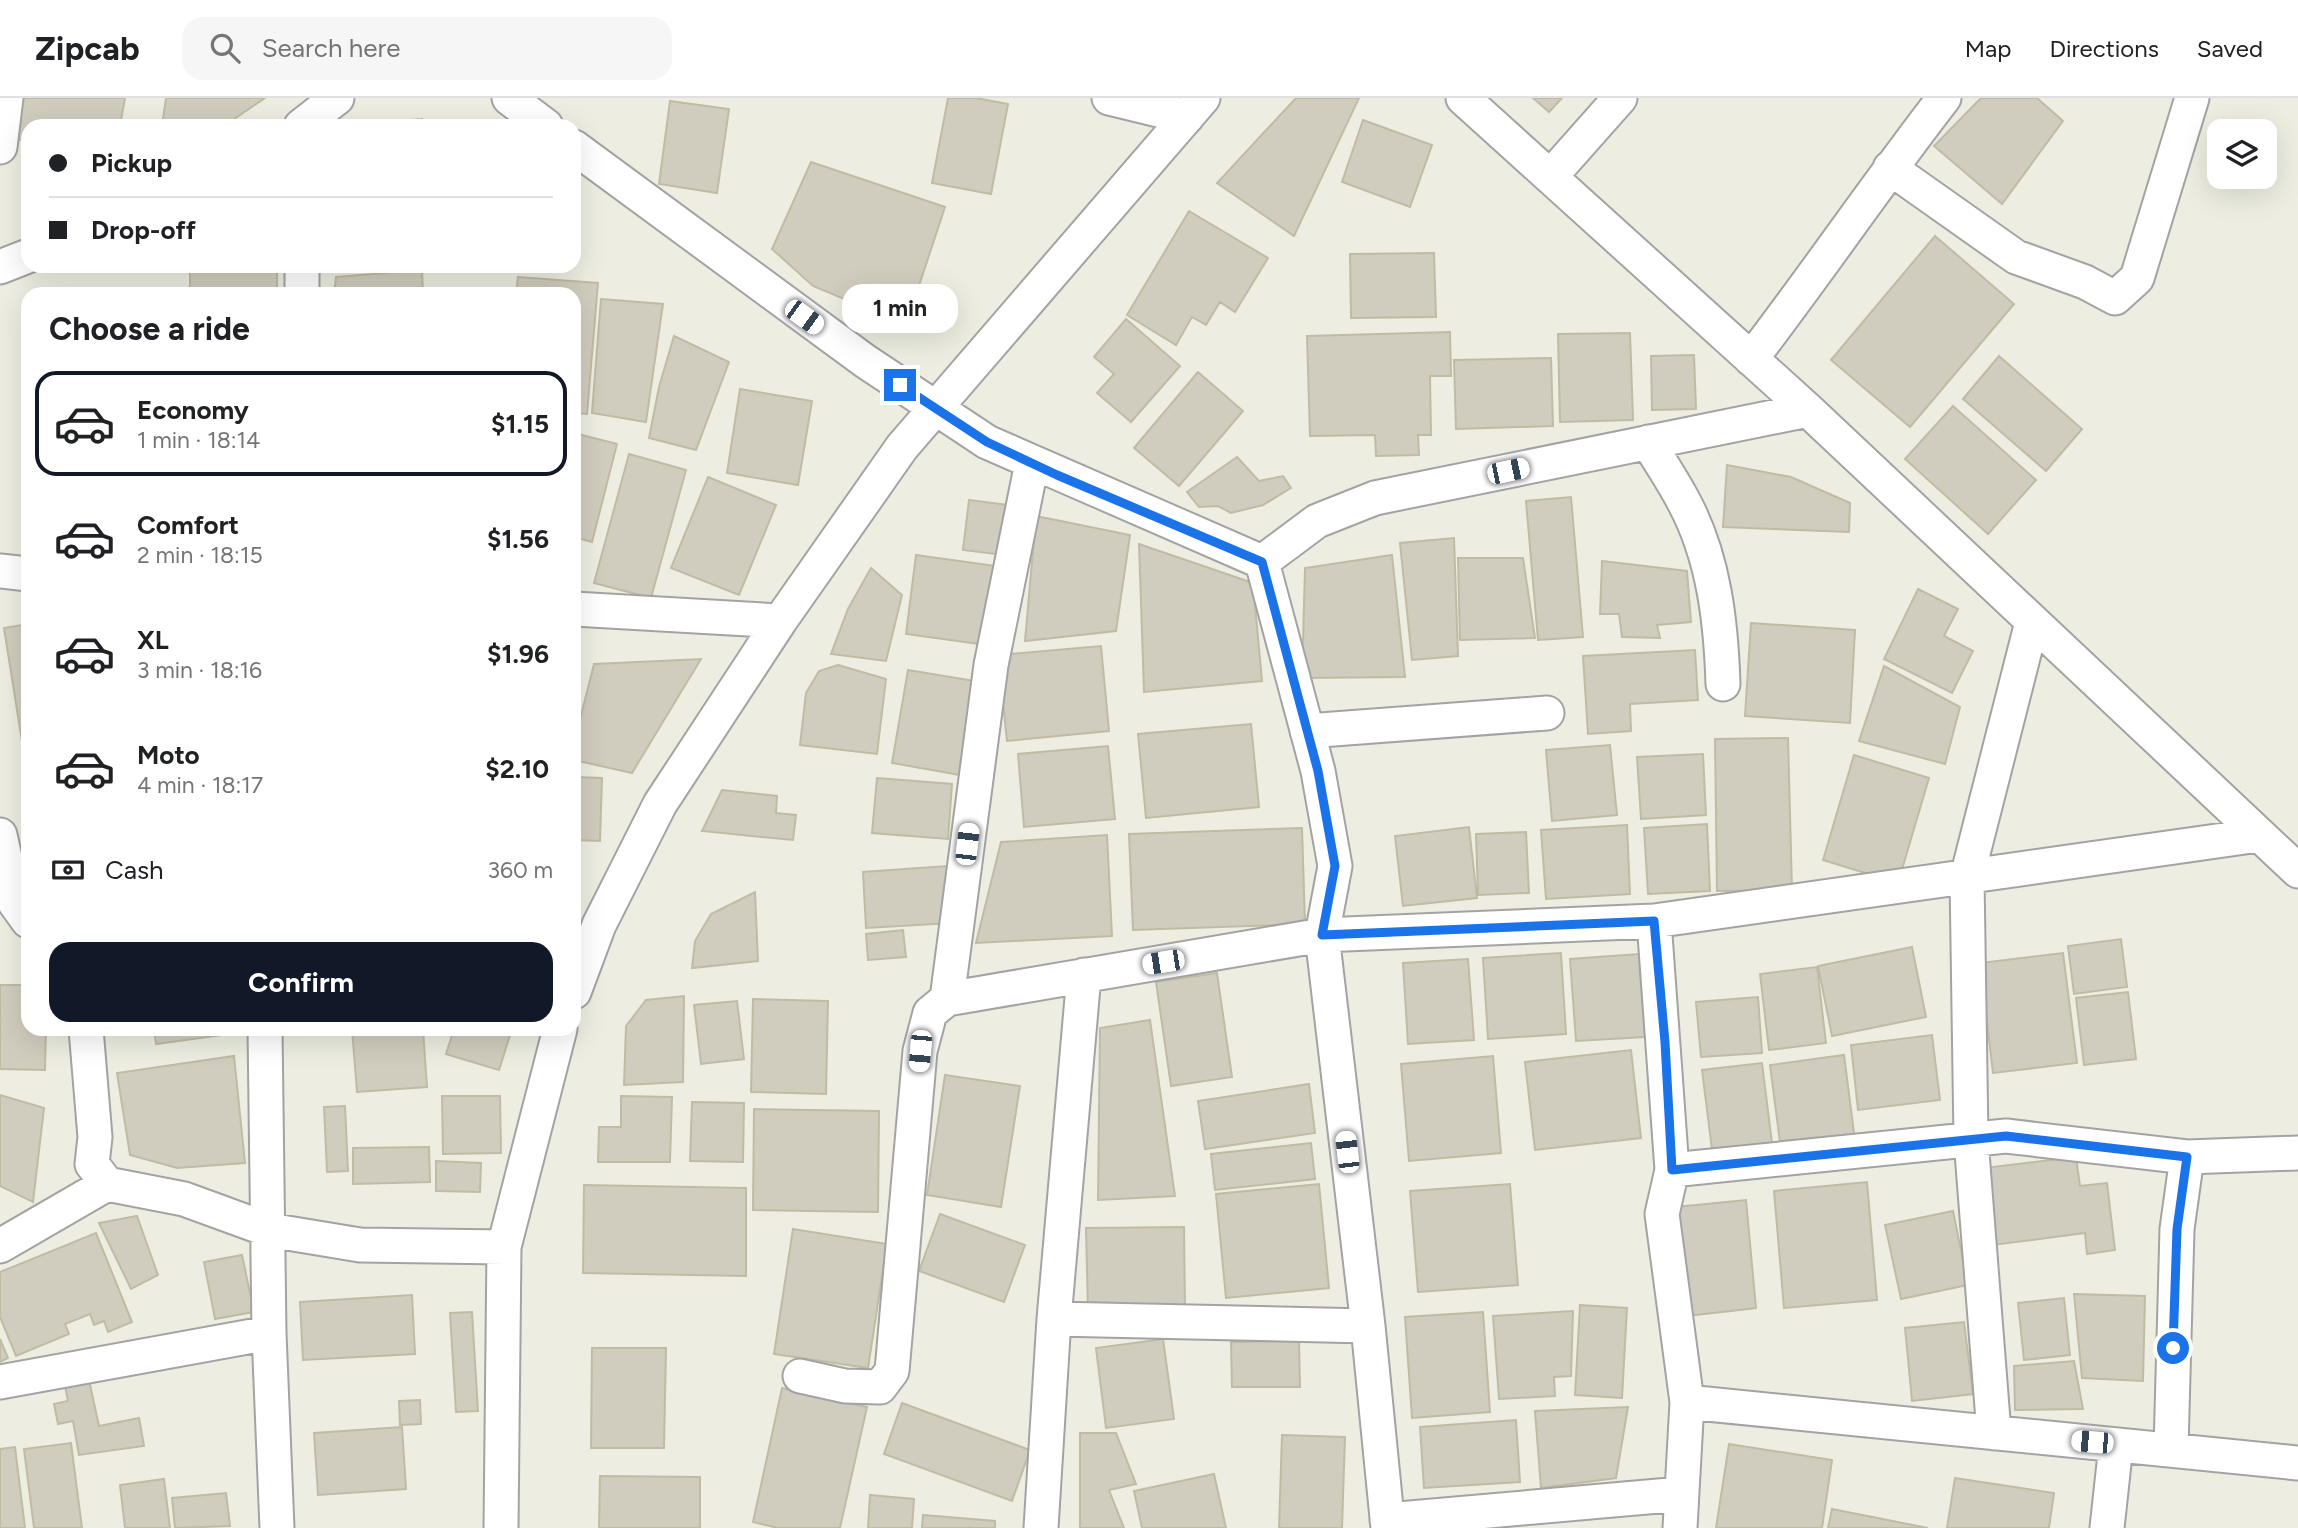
<!DOCTYPE html>
<meta charset="utf-8">
<style>
:root{--surface:#fff;--page:#f6f6f6;--text:#202124;--muted:#757577;--line:#e0e0e0;--accent:#111827}
body{margin:0;font-family:Figtree,sans-serif;background:var(--page);color:var(--text);height:100vh;display:flex;flex-direction:column;font-size:26px;white-space:nowrap}
*{box-sizing:border-box;margin:0}
p{font-size:23px;color:var(--muted)}
.icon{flex:none;width:38px;height:38px;fill:none;stroke:currentColor;stroke-width:2;stroke-linecap:round;stroke-linejoin:round}
.map{position:relative;flex:1;overflow:hidden}
.sheet{position:absolute;left:21px;top:189px;width:560px;height:749px;display:flex;flex-direction:column;background:var(--surface);border-radius:21px;box-shadow:0 7px 28px #0002}
.sheet>*{flex:none}
.banner{position:absolute;left:21px;top:21px;width:560px;height:154px;border-radius:21px;box-shadow:0 7px 28px #0002;display:grid;align-content:center;height:154px;padding:0 28px;background:var(--surface)}
.buttons{position:absolute;left:2207px;top:21px;display:grid;gap:14px}
.buttons a{display:grid;place-items:center;width:70px;height:70px;border-radius:14px;background:var(--surface);box-shadow:0 7px 28px #0002;font-size:35px}
.end{position:absolute;width:32px;height:32px;margin:-16px;border:9px solid #1a73e8;background:#fff;box-shadow:0 0 0 4px #fff}
.from{border-radius:50%}
.bubble{position:absolute;height:49px;border-radius:21px;background:var(--surface);box-shadow:0 7px 28px #0002;font-size:23px;font-weight:700;line-height:49px;text-align:center}
.car{position:absolute;width:21px;height:42px;margin:-21px -10px;border-radius:9px;box-shadow:0 0 5px 2px #0007;background:linear-gradient(#fff 24%,#345 0 40%,#fff 0 76%,#345 0 86%,#fff 0)}
.banner b{display:flex;align-items:center;gap:24px;height:66px;font-size:26px}
.banner b+b{border-top:2px solid var(--line)}
.banner i{width:18px;height:18px;background:var(--text)}
ul{padding:0;list-style:none}
li{display:flex;align-items:center;gap:21px;height:105px;margin:0 14px 10px;padding:0 14px;border:4px solid transparent;border-radius:21px}
li div{flex:1}
li b{display:block;font-size:26px}
li em{font-style:normal;font-weight:700}
li.current{border-color:var(--accent)}
li>.icon{width:63px;height:63px;stroke-width:1.5}
h2{padding:0 28px;font-size:32px;line-height:84px}
.pay{display:flex;align-items:center;gap:18px;height:77px;padding:0 28px;font-size:26px}
.pay p{margin-inline-start:auto}
.action{display:flex;gap:14px;margin-top:auto;padding:14px 28px}
.action a{flex:1;height:80px;border-radius:21px;background:var(--accent);color:#fff;font-size:28px;font-weight:700;line-height:80px;text-align:center}
header{display:flex;align-items:center;gap:42px;box-sizing:border-box;height:98px;padding:0 35px;background:var(--surface);border-bottom:2px solid var(--line)}
header strong{font-size:33px}
nav{display:flex;gap:38px;margin-inline-start:auto;font-size:24px}
.search{width:490px;height:63px;background:var(--page);display:flex;align-items:center;gap:18px;box-sizing:border-box;padding:0 24px;border-radius:21px;color:var(--muted);font-size:26px}
.map>svg:first-child{display:block}
</style>
<header>
<strong>Zipcab</strong>
<div class="search"><svg class="icon" aria-label="search" viewBox="0 0 24 24"><circle cx="10" cy="10" r="6"/><path d="M15 15l6 6"/></svg>Search here</div>
<nav><a>Map</a><a>Directions</a><a>Saved</a></nav>
</header>
<div class="map">
<svg width="2298" height="1430" viewBox="0 0 2298 1430">
<rect width="100%" height="100%" fill="#edeee1"/>
<path fill="#d0cdbe" stroke="#c0bba3" stroke-width="2" d="M13,0H125L120,28H28V43L6,39Z
M166,0H265L224,28H162Z
M948,0H976L1008,6L991,96L932,85Z
M1296,0H1359L1294,138L1217,85Z
M1533,0H1562L1549,14Z
M1981,0H2037L2063,23L2002,106L1934,48Z
M670,3L729,11L717,95L659,86Z
M422,21V28H389L388,24Z
M1363,22L1432,47L1410,109L1342,84Z
M811,64L945,109L906,227L813,188L772,151Z
M1189,113L1268,160L1235,214L1220,204L1206,227L1192,219L1176,247L1127,217Z
M1935,138L2014,206L1910,329L1831,262Z
M1434,155L1436,219L1351,220L1350,156Z
M190,168H277V194L190,193Z
M422,172L423,196H334L336,179Z
M518,179L598,185L587,316L574,315V196H516Z
M601,201L663,206L646,324L592,315Z
M1126,221L1180,268L1131,324L1097,295L1114,276L1094,259Z
M1450,234L1451,278H1430L1431,337H1418L1419,357L1376,358L1375,337L1310,338L1307,238Z
M1630,235L1633,322L1560,324L1558,236Z
M674,238L729,264L696,352L649,340L659,289Z
M1694,257L1696,311L1652,312L1651,258Z
M1999,258L2082,331L2046,373L1963,301Z
M1551,260L1553,328L1456,331L1454,262Z
M1198,274L1243,313L1179,388L1134,350Z
M740,291L812,303L798,387L727,375Z
M1953,308L2036,382L1988,436L1905,361Z
M574,335L617,346L592,444L574,439Z
M629,356L686,372L651,500L594,485Z
M1237,359L1259,383L1283,378L1291,390L1263,407L1231,415L1218,408L1199,409L1187,394Z
M1727,367L1791,379L1850,405L1849,434L1723,429Z
M708,379L776,407L739,497L671,470Z
M1571,399L1583,539L1538,542L1526,403Z
M969,402L1009,407L1003,457L963,452Z
M1036,418L1130,437L1116,533L1025,543Z
M1454,440L1458,558L1412,562L1400,445Z
M1139,446L1253,485L1262,583L1144,594Z
M916,457L996,468L987,547L906,536Z
M1392,457L1405,579L1302,580L1305,470Z
M1458,460H1523L1535,540L1460,542Z
M1602,463L1687,473L1691,524L1657,527L1660,540L1622,539L1619,516H1600Z
M871,470L902,497L886,563L831,556L848,511Z
M1918,491L1958,511L1944,538L1973,553L1952,595L1884,561Z
M1751,525L1855,532L1850,625L1745,618Z
M28,526V655L24,656L4,530Z
M1101,548L1109,633L1007,643L998,557Z
M1695,552L1698,602L1630,606L1631,633L1588,636L1583,558Z
M701,561L632,675L574,662V645L594,566Z
M838,567L886,581L877,656L800,647L806,595L819,573Z
M1884,568L1960,609L1945,666L1859,643Z
M908,572L975,583L960,677L892,665Z
M1251,626L1259,709L1146,720L1138,636Z
M1788,640L1792,792L1717,793L1715,641Z
M1610,647L1617,717L1552,723L1546,652Z
M1108,648L1115,721L1024,729L1018,656Z
M1703,656L1706,717L1641,721L1637,659Z
M1854,657L1929,680L1898,785L1823,762Z
M574,679L602,680L600,743L574,742Z
M877,680L952,686L948,741L872,735Z
M722,692L777,698L776,715L796,717L793,742L702,733Z
M1707,726L1710,793L1648,796L1644,730Z
M1627,727L1630,796L1546,801L1541,732Z
M1469,729L1477,800L1403,808L1395,738Z
M1302,730L1305,826L1133,832L1129,736Z
M1526,734L1529,795L1478,797L1476,736Z
M1107,737L1112,838L976,845L1001,744Z
M947,768L951,825L866,830L863,774Z
M755,794L758,863L692,870L695,843L711,816Z
M903,832L906,859L868,862L866,836Z
M2121,841L2127,889L2074,896L2068,848Z
M1912,849L1926,919L1832,938L1818,868Z
M1561,855L1566,936L1488,941L1483,860Z
M2063,855L2077,965L1993,975L1980,865Z
M1639,856L1645,939L1576,943L1570,861Z
M1468,861L1474,942L1408,946L1403,865Z
M1817,869L1826,945L1769,952L1760,876Z
M1217,875L1232,979L1171,988L1156,884Z
M0,887H28V931H46L45,972L0,971Z
M2128,894L2136,961L2084,967L2076,900Z
M684,898L683,984L624,987L626,928L646,902Z
M1758,899L1762,955L1701,959L1696,904Z
M753,901L828,903L826,996L751,994Z
M737,903L744,961L701,966L694,907Z
M1150,922L1175,1098L1098,1102L1100,930Z
M154,931H230V936L156,946Z
M352,931H423L427,989L357,994Z
M454,931H512L499,972L446,956Z
M1932,937L1940,1002L1858,1012L1851,947Z
M1631,952L1641,1040L1535,1052L1525,964Z
M1844,957L1855,1043L1781,1052L1770,967Z
M234,958L245,1065L177,1070L130,1057L117,975Z
M1493,958L1501,1055L1409,1063L1401,966Z
M1762,965L1772,1045L1712,1052L1702,972Z
M945,977L1020,988L1001,1109L927,1097Z
M1309,986L1315,1035L1205,1051L1198,1003Z
M0,997L44,1010L33,1104L0,1088Z
M442,998H500L501,1055L443,1056Z
M621,998L672,999L670,1064H598L599,1029H621Z
M692,1004L744,1005L743,1064L690,1063Z
M345,1008L348,1073L327,1074L324,1009Z
M754,1011L879,1013L878,1114L753,1112Z
M1311,1045L1315,1081L1215,1092L1211,1056Z
M429,1049L430,1084L353,1086V1050Z
M2076,1059L2080,1088L2107,1085L2115,1152L2087,1156L2085,1135L1993,1147L1984,1070Z
M436,1063L481,1065L480,1094L436,1093Z
M1867,1084L1877,1202L1784,1210L1774,1093Z
M1319,1086L1329,1190L1226,1200L1216,1096Z
M1510,1086L1518,1187L1418,1194L1410,1093Z
M584,1087L746,1090V1178L583,1175Z
M1746,1102L1756,1210L1688,1218L1676,1109Z
M1953,1113L1968,1187L1901,1201L1885,1127Z
M940,1116L1025,1147L1004,1204L919,1173Z
M137,1118L158,1177L131,1191L99,1125Z
M1184,1129L1185,1213L1088,1214L1086,1130Z
M793,1131L887,1146L868,1270L774,1256Z
M96,1135L132,1224L108,1234L104,1223L94,1227L90,1216L65,1226L69,1236L16,1258L0,1219V1174Z
M242,1157L254,1214L215,1221L204,1164Z
M2074,1196L2145,1198L2143,1283L2082,1280Z
M412,1197L415,1256L303,1262L300,1204Z
M2064,1200L2070,1257L2024,1262L2018,1205Z
M1580,1207L1627,1210L1622,1300L1575,1297Z
M1573,1213L1571,1278L1554,1279L1555,1298L1499,1301L1493,1218Z
M472,1214L478,1313L456,1314L450,1215Z
M1483,1214L1490,1314L1412,1320L1405,1219Z
M1964,1224L1973,1296L1912,1303L1905,1230Z
M0,1241L8,1260L0,1264Z
M1163,1241L1174,1321L1106,1330L1096,1250Z
M1299,1243L1300,1289H1232L1231,1244Z
M592,1250H666L664,1350H591Z
M2074,1263L2083,1311L2015,1312L2014,1268Z
M87,1273L99,1328L139,1320L144,1348L79,1357L73,1323L58,1326L54,1306L68,1303L63,1278Z
M782,1290L867,1309L840,1430H778L753,1424Z
M420,1302L421,1326L400,1327L399,1303Z
M902,1305L1030,1352L1012,1403L884,1356Z
M1628,1309L1616,1380L1541,1390L1535,1313Z
M1516,1322L1520,1384L1424,1390L1420,1329Z
M402,1329L406,1391L318,1397L314,1335Z
M1080,1335H1116L1136,1386L1109,1392L1124,1430H1080Z
M1282,1337L1345,1339L1342,1430H1279Z
M71,1345L82,1430H34L24,1351Z
M1729,1346L1832,1362L1822,1430H1716Z
M15,1349L25,1430H0V1351Z
M1214,1376L1226,1430H1142L1134,1393Z
M600,1378L700,1379V1430H599Z
M1955,1380L2054,1395L2049,1430H1947Z
M164,1381L170,1430H125L120,1387Z
M226,1395L230,1428L175,1430L172,1400Z
M870,1397L914,1401L912,1430H868Z
M1832,1411L1928,1430H1828Z
M923,1417L995,1423V1430H922Z"/>
<g fill="none" stroke-linecap="round" stroke-linejoin="round">
<g stroke="#a3a3a3" stroke-width="37">
<path id="minor" d="M509,0L546,28
M1109,0L1187,19
M1463,0L1808,312L2298,773
M301,28L337,0
M0,49L6,0
M574,49L865,263L987,344L1262,464L1318,673L1335,768L1322,837L1368,1228L1388,1430
M1890,70L2016,159L2085,184L2115,200L2137,180L2192,0
M1550,79L1620,0
M302,168V196
M0,169L28,158
M1751,261C1817,175 1878,85 1944,0
M1648,344C1660,364 1673,383 1684,404C1714,460 1721,524 1723,586
M1262,464L1317,423L1375,400L1808,312
M0,473L28,476
M574,511L780,523
M1307,633L1547,615
M0,737L15,805L28,823
M1654,823L1672,1072L1662,1116L1687,1304L1680,1430
M574,894L599,827L660,706L780,523L902,349L1203,0
M947,901L991,567L1032,365
M86,931L95,1039L92,1066L107,1086L184,1101L269,1132L360,1147L504,1149
M265,931L269,1235L277,1430
M1672,1072L2006,1038L2187,1059
M0,1148L107,1086
M1054,1221L1368,1228
M800,1278L845,1288L880,1289L892,1273L920,953L930,915L947,901L1322,837L1654,823L2259,737
M0,1284L269,1235
M1687,1304L2298,1365
M1994,1335L1971,1042L1967,779L2032,524
M2171,1351L2177,1131L2187,1059L2298,1055
M1387,1422L1681,1396
M501,1430L504,1149L560,931
M1041,1430L1054,1221L1084,877
M2107,1430L2116,1347"/>
</g>
<use href="#minor" stroke="#fff" stroke-width="33"/>
</g>
<g fill="none" stroke-linecap="round" stroke-linejoin="round">
<path stroke="#1a73e8" stroke-width="9" d="M900,287L987,344L1057,377L1262,464L1318,673L1335,768L1322,837L1654,823L1665,944L1672,1072L2006,1038L2187,1059L2177,1131L2173,1250"/>
</g>
</svg>
<div class="buttons">
<a><svg class="icon" aria-label="layers" viewBox="0 0 24 24"><path d="M12 4l9 5-9 5-9-5zM3 14l9 5 9-5"/></svg></a>
</div>
<i class="end from" style="left:2173px;top:1250px"></i>
<i class="end" style="left:900px;top:287px"></i>
<div class="bubble" style="left:842px;top:186px;width:116px">1 min</div>
<i class="car" style="left:804px;top:219px;rotate:126deg"></i>
<i class="car" style="left:1508px;top:373px;rotate:78deg"></i>
<i class="car" style="left:967px;top:746px;rotate:7deg"></i>
<i class="car" style="left:1163px;top:864px;rotate:261deg"></i>
<i class="car" style="left:920px;top:953px;rotate:185deg"></i>
<i class="car" style="left:1347px;top:1054px;rotate:353deg"></i>
<i class="car" style="left:2092px;top:1344px;rotate:275deg"></i>
<div class="banner">
<b><i class="from"></i>Pickup</b>
<b><i></i>Drop-off</b>
</div>
<section class="sheet">
<h2>Choose a ride</h2>
<ul>
<li class="current"><svg class="icon" aria-label="car" viewBox="0 0 24 24"><path d="M5 17H2v-5l4-1 3-4h7l3 4 3 1v5h-3M9 17h6M6 11h13"/><circle cx="7" cy="17" r="2"/><circle cx="17" cy="17" r="2"/></svg><div><b>Economy</b><p>1 min · 18:14</p></div><em>$1.15</em></li>
<li><svg class="icon" aria-label="car" viewBox="0 0 24 24"><path d="M5 17H2v-5l4-1 3-4h7l3 4 3 1v5h-3M9 17h6M6 11h13"/><circle cx="7" cy="17" r="2"/><circle cx="17" cy="17" r="2"/></svg><div><b>Comfort</b><p>2 min · 18:15</p></div><em>$1.56</em></li>
<li><svg class="icon" aria-label="car" viewBox="0 0 24 24"><path d="M5 17H2v-5l4-1 3-4h7l3 4 3 1v5h-3M9 17h6M6 11h13"/><circle cx="7" cy="17" r="2"/><circle cx="17" cy="17" r="2"/></svg><div><b>XL</b><p>3 min · 18:16</p></div><em>$1.96</em></li>
<li><svg class="icon" aria-label="car" viewBox="0 0 24 24"><path d="M5 17H2v-5l4-1 3-4h7l3 4 3 1v5h-3M9 17h6M6 11h13"/><circle cx="7" cy="17" r="2"/><circle cx="17" cy="17" r="2"/></svg><div><b>Moto</b><p>4 min · 18:17</p></div><em>$2.10</em></li>
</ul>
<div class="pay"><svg class="icon" aria-label="cash" viewBox="0 0 24 24"><path d="M3 7h18v10H3z"/><circle cx="12" cy="12" r="2"/></svg>Cash<p>360 m</p></div>
<div class="action"><a>Confirm</a></div>
</section>
</div>
